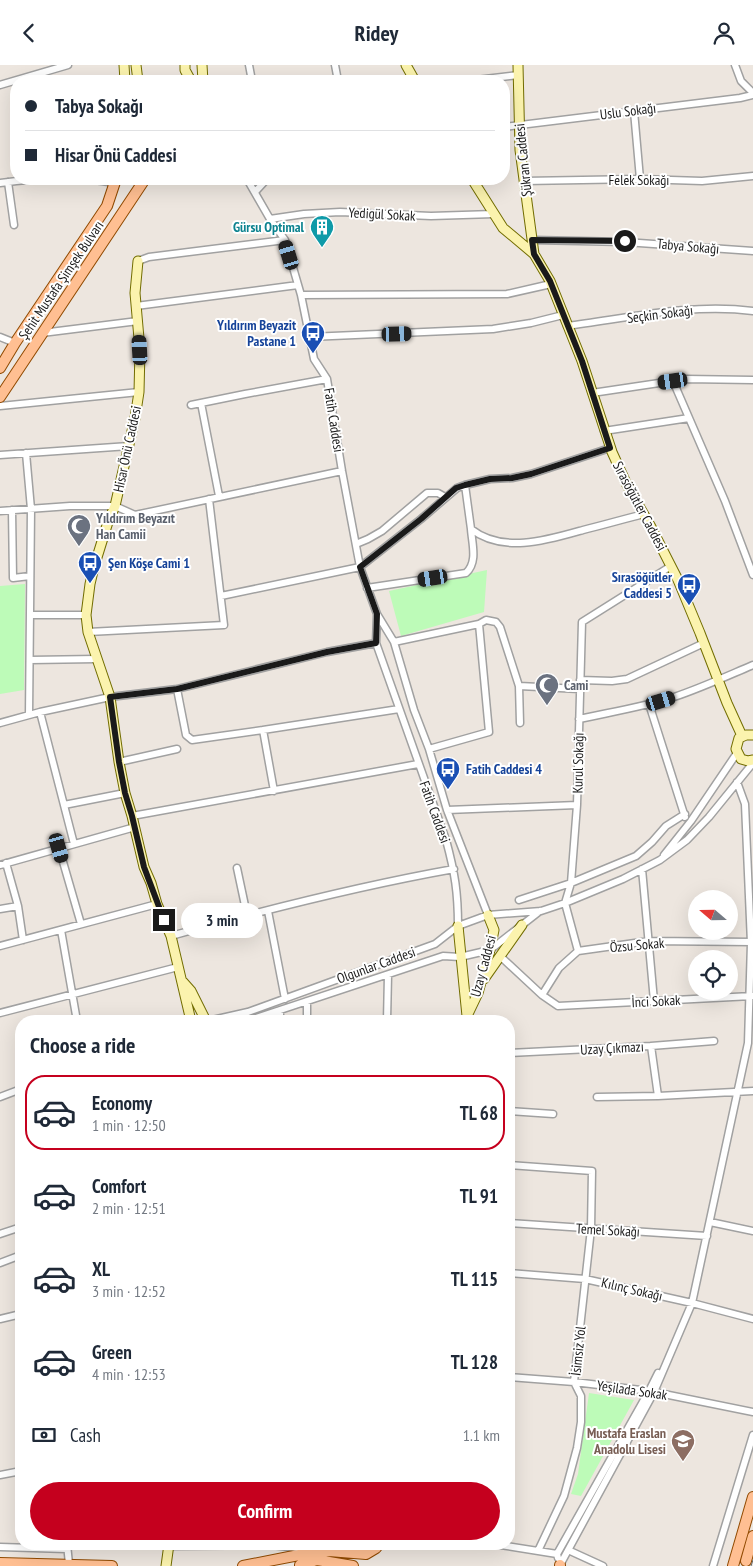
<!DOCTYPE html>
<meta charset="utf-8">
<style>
:root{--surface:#fff;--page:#f6f6f7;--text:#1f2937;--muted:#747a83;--line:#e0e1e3;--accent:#c5001e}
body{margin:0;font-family:"PT Sans Narrow",sans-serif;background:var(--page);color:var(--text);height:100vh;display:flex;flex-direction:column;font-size:19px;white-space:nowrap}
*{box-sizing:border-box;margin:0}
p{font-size:16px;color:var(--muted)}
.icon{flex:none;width:28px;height:28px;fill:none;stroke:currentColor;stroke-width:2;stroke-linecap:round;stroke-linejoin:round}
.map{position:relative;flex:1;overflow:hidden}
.side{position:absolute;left:15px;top:950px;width:500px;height:535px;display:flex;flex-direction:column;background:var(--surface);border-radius:20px;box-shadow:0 5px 20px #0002}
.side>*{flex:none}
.top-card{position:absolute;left:10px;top:10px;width:500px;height:110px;border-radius:20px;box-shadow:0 5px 20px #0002;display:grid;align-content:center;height:110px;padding:0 15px;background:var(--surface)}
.needle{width:32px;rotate:290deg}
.tools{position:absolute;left:688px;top:825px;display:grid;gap:10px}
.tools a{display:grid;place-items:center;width:50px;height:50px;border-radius:50%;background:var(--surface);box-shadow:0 5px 20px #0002;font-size:25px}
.end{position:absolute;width:22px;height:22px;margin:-11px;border:6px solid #1a1a1a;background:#fff;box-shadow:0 0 0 2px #fff}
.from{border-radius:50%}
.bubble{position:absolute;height:35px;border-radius:18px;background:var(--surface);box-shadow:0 5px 20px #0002;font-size:16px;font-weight:600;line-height:35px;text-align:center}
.car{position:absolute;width:15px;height:30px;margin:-15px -8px;border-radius:6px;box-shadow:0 0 4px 1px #0007;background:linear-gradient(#222 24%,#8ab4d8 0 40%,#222 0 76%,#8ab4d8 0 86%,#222 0)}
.top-card b{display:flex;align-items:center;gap:18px;height:48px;font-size:19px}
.top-card b+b{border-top:1px solid var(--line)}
.top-card i{width:12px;height:12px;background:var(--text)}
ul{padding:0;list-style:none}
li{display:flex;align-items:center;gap:15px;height:75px;margin:0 10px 8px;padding:0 5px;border:2px solid transparent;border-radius:20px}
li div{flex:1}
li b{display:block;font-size:19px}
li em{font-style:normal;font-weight:600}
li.on{border-color:var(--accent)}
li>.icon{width:45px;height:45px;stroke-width:1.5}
h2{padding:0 15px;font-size:22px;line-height:60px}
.pay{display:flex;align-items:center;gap:12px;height:55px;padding:0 15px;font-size:19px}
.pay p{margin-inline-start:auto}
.button{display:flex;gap:10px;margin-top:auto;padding:10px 15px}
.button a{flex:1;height:58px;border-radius:30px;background:var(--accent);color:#fff;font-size:20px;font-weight:600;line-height:58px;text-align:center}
header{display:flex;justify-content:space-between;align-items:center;height:65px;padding:0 15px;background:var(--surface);font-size:22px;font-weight:600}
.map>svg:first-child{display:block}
</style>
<header><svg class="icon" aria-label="back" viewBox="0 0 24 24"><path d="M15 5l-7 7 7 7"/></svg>Ridey<svg class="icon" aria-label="person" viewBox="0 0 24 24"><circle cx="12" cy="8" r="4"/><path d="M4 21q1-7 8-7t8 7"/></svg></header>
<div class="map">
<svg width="753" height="1501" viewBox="0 0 753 1501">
<rect width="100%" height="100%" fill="#ede6df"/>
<path fill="#bdfbb8" d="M487,505L484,547L401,571L389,526Z
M25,519L24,625L0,629V521Z
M589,1328L634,1335L581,1431L571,1429L578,1409Z"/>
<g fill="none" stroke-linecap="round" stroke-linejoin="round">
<g stroke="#a1a1a1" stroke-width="9">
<path id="street" d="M249,0L252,16
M335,0L338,16
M735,0L741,16L753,28
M468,16L518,10
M0,20L68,0
M634,46L640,114
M504,62L740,33L753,30
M247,114L270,154L285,175L301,230L314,294L327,314L342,406L360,502L377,549L394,577L414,645L429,684L447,745L488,850
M524,116L640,114L702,116L753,111
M8,117L14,160
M0,118C38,113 77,111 114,118
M255,127L267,114
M270,154L304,149L340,147L431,151L494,149
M533,175L625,177L753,186
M138,196L149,192L285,175
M301,230L507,229L551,219
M136,241L298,220
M567,261C629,253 691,238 753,246
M42,268L138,256
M0,272L15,278
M309,272L493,264L531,258L563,250
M673,316L725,436L753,510
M592,328L686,314L753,315
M201,338L219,431
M191,340L245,329L327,314
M0,341L139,327
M604,366L689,353
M26,388L31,444L29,650
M0,390L129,381
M465,420L471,464C503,489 548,475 583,465C603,460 624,454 644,449
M12,445L13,513L30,511
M0,446L70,441H115L135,450L342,406
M356,479L368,474L382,466L427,428H438L445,432
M367,523L466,508C478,497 472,479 471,464
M221,531L360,502L421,454L457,423L465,420L490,414L512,413L531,409L610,383
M30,550H86
M377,550L376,578L446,775C455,808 458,828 458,861
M88,567L224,560L209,434
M394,577L479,559L486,555L496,557L500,562L519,621L520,658
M30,595L97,594
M580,615L612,616L627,614L704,578
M519,621L580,624
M177,624L186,670L192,675L263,665L399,644
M649,639L685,752
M40,647L74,779
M579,654C611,647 643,642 674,632C701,623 727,611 753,600
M0,658L40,647L110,632L177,624L327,587L376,578
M263,665L274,726
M429,684L489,667L479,559
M119,697L177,684
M64,740L125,728
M447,745L577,740
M132,751L418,699
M59,783L81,859
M664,790L691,756L737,688
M6,798L18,841L23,875
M0,800L135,762
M237,803L247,850
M642,804L654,936
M519,835L571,818L636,791L652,777L666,761L685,749
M0,844L18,841
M268,846L285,934
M61,865L77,956
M171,871C264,845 359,821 454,804
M0,881L157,839
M578,886L565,838L571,818L577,740L582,557L671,501
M500,891L542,930L558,941L752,931
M542,930L559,903L578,886L649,876L753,877
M307,936V956
M0,948L178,902
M208,956L248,947L435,879L458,861L488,850L541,846L565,838L623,814L660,795L687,775L709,752L753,698
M247,956L443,891L460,892L490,885L540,846
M280,956V945
M387,956L388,910
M651,981L658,1031
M509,988L651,981L714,976
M0,1032L21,1024
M597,1032L658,1031L753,1026
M509,1046L553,1049
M509,1100L592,1106L591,1164L574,1317L581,1331V1357L577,1383L564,1431L538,1486
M710,1157L753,1166
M509,1158L707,1171
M0,1169L21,1162
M0,1198L21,1190
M509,1208L585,1214L692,1238L753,1254
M0,1254L21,1249
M509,1312L574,1317L649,1326L753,1347
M0,1410L21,1406
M67,1479L69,1499
M494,1479L557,1489L558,1493
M169,1481L272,1480L315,1485
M0,1482L67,1484
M568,1485L603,1501
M557,1489L649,1326L658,1308
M560,1500L654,1327L692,1238L748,978L751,878L745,739L737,717
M713,1501L753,1370"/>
</g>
<g stroke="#726d01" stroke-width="11">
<path id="secondary" d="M124,0L125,16
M136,0L138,16
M185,0V5L191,16
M202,0L203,16
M406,0L415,16
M518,0L520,85L534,189
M472,114L503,163L534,189L550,216L582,296L612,387L627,420L651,462L678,515L700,568L727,638L742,671
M138,196L135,228L140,285L139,327L135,353L115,441L108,457L94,502L90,519L86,550L88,567L110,632L119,697L125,728L132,751L144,802L151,818L157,839L171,871L191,956
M753,670H746L739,673L736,684L741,694L748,696L753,695
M458,861L467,951L478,928L490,885L494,865L488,850
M484,914L522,860
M183,917L191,926L206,956
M166,1501L169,1479"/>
</g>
<g stroke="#914a00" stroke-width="12">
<path id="primary" d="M0,303L15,278L107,141L116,114
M0,332L145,114
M746,1496L753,1471
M0,1498L112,1501
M300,1500L317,1495L353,1501
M243,1501L299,1490L329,1486L366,1489L376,1483L379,1479
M560,1501V1500
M733,1501L753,1432"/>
</g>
<use href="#street" stroke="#fff" stroke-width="6"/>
<use href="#secondary" stroke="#fbf3ae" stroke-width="9"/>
<use href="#primary" stroke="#ffbf92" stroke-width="10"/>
<path stroke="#686868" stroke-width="1" d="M751,1501L753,1495"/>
</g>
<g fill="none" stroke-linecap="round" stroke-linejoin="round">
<path stroke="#1a1a1a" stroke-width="6" d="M164,855L144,802L132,751L125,728L119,697L110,632L177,624L327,587L376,578L377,549L360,502L421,454L456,423L465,420L490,414L512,413L531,409L610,383L582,296L550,216L534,189L532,175L625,176"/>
</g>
<defs>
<g id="building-pin" transform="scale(1.25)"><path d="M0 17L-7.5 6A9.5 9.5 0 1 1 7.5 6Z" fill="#0f9aa8" stroke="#fff"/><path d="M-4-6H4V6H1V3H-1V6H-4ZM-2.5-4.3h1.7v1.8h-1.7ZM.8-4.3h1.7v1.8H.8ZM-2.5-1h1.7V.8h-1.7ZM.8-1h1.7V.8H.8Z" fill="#fff"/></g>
<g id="bus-pin" transform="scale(1.25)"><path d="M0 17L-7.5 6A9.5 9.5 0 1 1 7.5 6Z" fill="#1a4fb4" stroke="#fff"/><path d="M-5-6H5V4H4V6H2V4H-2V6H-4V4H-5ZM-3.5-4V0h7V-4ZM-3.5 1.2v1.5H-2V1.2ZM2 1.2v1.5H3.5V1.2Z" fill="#fff"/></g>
<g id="mosque-pin" transform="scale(1.25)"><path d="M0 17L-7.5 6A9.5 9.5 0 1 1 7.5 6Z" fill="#6b7280" stroke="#fff"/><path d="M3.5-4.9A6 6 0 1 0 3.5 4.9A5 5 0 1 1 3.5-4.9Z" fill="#fff"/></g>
<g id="school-pin" transform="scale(1.25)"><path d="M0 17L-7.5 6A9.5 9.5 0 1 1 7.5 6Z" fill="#8d6e63" stroke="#fff"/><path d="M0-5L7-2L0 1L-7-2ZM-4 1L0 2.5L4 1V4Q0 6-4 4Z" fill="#fff"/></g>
</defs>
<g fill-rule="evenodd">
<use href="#building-pin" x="322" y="162"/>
<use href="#bus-pin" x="313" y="268"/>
<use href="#mosque-pin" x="79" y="461"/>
<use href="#bus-pin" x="90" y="498"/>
<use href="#bus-pin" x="689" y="520"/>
<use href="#mosque-pin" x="547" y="620"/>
<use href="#bus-pin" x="448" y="704"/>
<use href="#school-pin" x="683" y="1376"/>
</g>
<g text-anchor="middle" stroke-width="4" stroke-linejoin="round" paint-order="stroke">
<g font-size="14" fill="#1a1a1a" stroke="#fff">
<text transform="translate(628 46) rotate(-7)" y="5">Uslu Sokağı</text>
<text transform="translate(523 95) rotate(-96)" y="5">Şükran Caddesi</text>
<text x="639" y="120">Felek Sokağı</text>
<text transform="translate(382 149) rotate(3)" y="5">Yedigül Sokak</text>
<text transform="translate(688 181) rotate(5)" y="5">Tabya Sokağı</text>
<text transform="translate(61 215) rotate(-56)" y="5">Şehit Mustafa Şimşek Bulvarı</text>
<text transform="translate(660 249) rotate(-7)" y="5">Seçkin Sokağı</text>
<text transform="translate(334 355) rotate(81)" y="5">Fatih Caddesi</text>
<text transform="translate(127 384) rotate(-78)" y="5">Hisar Önü Caddesi</text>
<text transform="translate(640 441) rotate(62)" y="5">Sırasöğütler Caddesi</text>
<text transform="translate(578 698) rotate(-89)" y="5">Kurul Sokağı</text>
<text transform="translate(435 747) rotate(70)" y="5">Fatih Caddesi</text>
<text transform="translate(637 880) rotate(-5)" y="5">Özsu Sokak</text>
<text transform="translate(376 900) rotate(-20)" y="5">Olgunlar Caddesi</text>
<text transform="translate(483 901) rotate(-75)" y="5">Uzay Caddesi</text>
<text transform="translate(656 936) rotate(-3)" y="5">İnci Sokak</text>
<text transform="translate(612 983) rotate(-3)" y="5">Uzay Çıkmazı</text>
<text transform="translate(608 1165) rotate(3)" y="5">Temel Sokağı</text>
<text transform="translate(632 1224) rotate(13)" y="5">Kılınç Sokağı</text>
<text transform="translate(578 1286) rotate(-84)" y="5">İsimsiz Yol</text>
<text transform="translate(632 1325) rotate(8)" y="5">Yeşilada Sokak</text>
</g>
<g font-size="14" font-weight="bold" fill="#0d838f" stroke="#fff" text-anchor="end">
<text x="304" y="167">Gürsu Optimal</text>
</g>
<g font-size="14" font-weight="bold" fill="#164399" stroke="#fff" text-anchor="end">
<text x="296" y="265">Yıldırım Beyazit<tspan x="296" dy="16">Pastane 1</tspan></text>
<text x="108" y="503" text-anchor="start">Şen Köşe Cami 1</text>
<text x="672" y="517">Sırasöğütler<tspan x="672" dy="16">Caddesi 5</tspan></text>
<text x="466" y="709" text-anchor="start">Fatih Caddesi 4</text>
</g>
<g font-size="14" font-weight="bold" fill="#5b616d" stroke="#fff" text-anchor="start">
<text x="96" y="458">Yıldırım Beyazıt<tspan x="96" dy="16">Han Camii</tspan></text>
<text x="564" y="625">Cami</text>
</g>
<g font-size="14" font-weight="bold" fill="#785e54" stroke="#fff" text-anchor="end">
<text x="666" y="1373">Mustafa Eraslan<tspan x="666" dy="16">Anadolu Lisesi</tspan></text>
</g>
</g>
</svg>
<div class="tools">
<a><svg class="needle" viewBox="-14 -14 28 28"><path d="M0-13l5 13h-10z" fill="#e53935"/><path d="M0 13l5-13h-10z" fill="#747a83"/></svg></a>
<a><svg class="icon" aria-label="locate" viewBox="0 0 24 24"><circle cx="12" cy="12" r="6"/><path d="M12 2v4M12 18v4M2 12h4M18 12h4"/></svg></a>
</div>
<i class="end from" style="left:625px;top:176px"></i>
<i class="end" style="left:164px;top:855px"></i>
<div class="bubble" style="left:181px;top:838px;width:82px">3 min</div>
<i class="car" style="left:289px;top:190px;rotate:343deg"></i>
<i class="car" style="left:397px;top:269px;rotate:88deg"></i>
<i class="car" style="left:140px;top:285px;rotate:357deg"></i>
<i class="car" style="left:673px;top:316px;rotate:262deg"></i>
<i class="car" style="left:433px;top:513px;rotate:261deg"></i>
<i class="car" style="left:661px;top:636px;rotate:73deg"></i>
<i class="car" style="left:59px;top:783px;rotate:164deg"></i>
<div class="top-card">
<b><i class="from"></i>Tabya Sokağı</b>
<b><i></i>Hisar Önü Caddesi</b>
</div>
<section class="side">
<h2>Choose a ride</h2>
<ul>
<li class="on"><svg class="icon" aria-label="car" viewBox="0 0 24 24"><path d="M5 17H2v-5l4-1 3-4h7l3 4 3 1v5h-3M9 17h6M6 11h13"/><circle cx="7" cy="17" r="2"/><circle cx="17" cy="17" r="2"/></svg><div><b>Economy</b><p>1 min · 12:50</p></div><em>TL 68</em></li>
<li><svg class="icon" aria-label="car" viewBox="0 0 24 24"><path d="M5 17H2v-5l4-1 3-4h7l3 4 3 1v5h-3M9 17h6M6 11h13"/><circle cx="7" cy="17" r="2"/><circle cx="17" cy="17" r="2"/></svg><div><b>Comfort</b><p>2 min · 12:51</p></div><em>TL 91</em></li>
<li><svg class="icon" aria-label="car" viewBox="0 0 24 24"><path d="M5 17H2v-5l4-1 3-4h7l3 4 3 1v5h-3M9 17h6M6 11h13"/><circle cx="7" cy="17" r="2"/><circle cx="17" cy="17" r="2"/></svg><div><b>XL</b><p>3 min · 12:52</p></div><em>TL 115</em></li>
<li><svg class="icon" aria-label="car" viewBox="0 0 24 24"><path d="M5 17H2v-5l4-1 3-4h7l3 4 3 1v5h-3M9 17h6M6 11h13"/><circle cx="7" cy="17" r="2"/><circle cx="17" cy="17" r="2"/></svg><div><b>Green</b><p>4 min · 12:53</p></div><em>TL 128</em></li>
</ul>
<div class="pay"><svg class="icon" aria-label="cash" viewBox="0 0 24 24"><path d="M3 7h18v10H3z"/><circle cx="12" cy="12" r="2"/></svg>Cash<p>1.1 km</p></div>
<div class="button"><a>Confirm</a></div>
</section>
</div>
